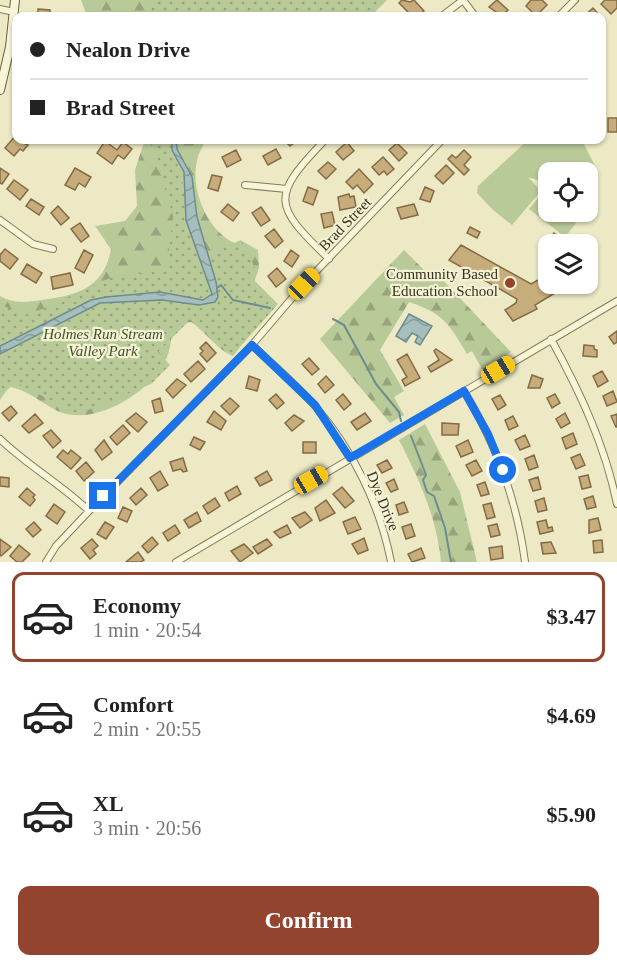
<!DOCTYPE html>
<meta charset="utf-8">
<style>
:root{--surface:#fff;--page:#f6f6f6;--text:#222;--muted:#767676;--line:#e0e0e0;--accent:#92442e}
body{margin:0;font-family:Georgia,serif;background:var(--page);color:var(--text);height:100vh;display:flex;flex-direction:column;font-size:22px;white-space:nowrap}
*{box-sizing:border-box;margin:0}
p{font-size:20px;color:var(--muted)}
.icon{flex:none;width:33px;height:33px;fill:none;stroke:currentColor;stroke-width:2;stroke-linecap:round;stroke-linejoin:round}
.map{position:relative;height:562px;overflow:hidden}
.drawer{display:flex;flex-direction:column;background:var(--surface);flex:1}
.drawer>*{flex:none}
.hud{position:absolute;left:12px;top:12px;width:594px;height:132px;border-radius:12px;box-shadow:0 2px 4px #0004;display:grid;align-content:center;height:132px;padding:0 18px;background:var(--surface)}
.tools{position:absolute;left:538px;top:162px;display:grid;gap:12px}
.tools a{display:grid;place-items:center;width:60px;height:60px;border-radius:12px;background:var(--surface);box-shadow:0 2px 4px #0004;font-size:30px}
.end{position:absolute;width:27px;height:27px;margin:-14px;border:8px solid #1a73e8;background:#fff;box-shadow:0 0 0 3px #fff}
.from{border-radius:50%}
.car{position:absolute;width:18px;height:36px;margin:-18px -9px;border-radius:8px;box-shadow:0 0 4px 2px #0007;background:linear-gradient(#f5c518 24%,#345 0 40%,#f5c518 0 76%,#345 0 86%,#f5c518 0)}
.hud b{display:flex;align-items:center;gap:21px;height:57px;font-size:22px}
.hud b+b{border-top:2px solid var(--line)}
.hud i{width:15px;height:15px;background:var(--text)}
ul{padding:10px 0 0;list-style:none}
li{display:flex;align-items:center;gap:18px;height:90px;margin:0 12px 9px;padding:0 6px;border:3px solid transparent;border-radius:12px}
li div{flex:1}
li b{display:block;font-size:22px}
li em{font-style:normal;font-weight:700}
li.on{border-color:var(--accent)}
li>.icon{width:54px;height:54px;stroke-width:1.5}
.cta{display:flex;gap:12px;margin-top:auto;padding:12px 18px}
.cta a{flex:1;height:69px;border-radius:12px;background:var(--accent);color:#fff;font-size:24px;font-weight:700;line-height:69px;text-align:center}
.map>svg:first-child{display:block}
</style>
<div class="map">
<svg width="617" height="562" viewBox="0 0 617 562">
<defs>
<pattern id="forest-firs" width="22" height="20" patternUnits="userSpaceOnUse" patternTransform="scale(1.5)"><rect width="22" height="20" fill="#b9ca99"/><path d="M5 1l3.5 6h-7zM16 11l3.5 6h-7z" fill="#97a47c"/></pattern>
<pattern id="park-dots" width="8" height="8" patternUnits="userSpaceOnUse" patternTransform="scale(1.5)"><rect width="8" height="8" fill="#b9ca99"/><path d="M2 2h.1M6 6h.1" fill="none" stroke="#97a47c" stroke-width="1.8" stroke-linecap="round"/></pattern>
<pattern id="water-waves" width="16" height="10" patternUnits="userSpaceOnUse" patternTransform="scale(1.5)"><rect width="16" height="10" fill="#a6bfbe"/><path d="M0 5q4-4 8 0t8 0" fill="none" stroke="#889c9a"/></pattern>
</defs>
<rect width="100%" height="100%" fill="#ece9c4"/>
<path fill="#b9ca99" d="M528,140H582L598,172L588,176V172H549V184L528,177L541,191L512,225L493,210L477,193L478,186Z
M541,194L549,201V212H562L576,223L565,237L529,209Z"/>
<path fill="url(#forest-firs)" d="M81,0H379L367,16H87Z
M142,140H206C203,146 198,154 197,161C190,190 208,233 237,244L242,241L258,250L259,268L250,294L247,338L233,356C217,350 206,332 191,322L173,325C171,337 171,351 165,361C149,393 96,426 60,412C42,404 33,393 11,387L0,395V296C13,304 27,302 42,300C78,295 104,288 111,249L95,226L125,221L137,206L135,170L144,142Z
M404,250L429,275L439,276L511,352L483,371L472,351L467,354C450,325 443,313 409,302L380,350L404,391L394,397L404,415L390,423L320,339Z
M425,424L460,492L477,562H441C437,518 419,479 399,440Z"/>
<path fill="url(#park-dots)" d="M151,0H387L371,16H149Z
M151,140H188L172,144L203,257L241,240L255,268L249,275L278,304L232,356L192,318L158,352L170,365L151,384L78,414L13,381L0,400V305L29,315L112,277L167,270L173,216Z"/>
<path fill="url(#water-waves)" stroke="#6d8d8c" stroke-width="1.5" d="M172,140H176L177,149L192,177L197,217L216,282L218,297L215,302L199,305L162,300L100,303L0,354V346L91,300L106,297L160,292L203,300L212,294L186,220L184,172L172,150Z
M409,314L432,326L420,345L415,342L418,336L412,333L406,342L396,336Z"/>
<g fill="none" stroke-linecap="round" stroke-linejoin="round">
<path stroke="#6d8d8c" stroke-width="2" d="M217,288L221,285L233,300L270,308
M333,319L344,325L376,384L399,412L401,421
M411,436L426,475L423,480L427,492L434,496L445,528L451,562"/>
</g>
<path fill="#c8ad7c" stroke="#846b43" stroke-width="1.5" d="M402,0L410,2L414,0L424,11L418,16H412L399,3Z
M497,0L508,10L502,16L489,7Z
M531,0H542L547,5L536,16L526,6Z
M605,0H617V8L611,14L601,4Z
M593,8L600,16H584Z
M38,9L50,10V16H38Z
M608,118H617V132H608Z
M16,135V140L28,145L23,151L20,149L14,156L5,148Z
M284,140H298L290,146Z
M105,141L117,150L123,142L132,149L124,159L118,155L112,164L97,153Z
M347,142L354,151L343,160L336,152Z
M397,143L407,153L399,161L389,150Z
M276,149L281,158L268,165L263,156Z
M236,150L241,160L227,167L222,157Z
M464,150L471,157L464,165L469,170L464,175L448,159L452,155L456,158Z
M383,157L394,169L387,175L384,171L379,175L372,167Z
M328,162L336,169L326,179L318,171Z
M446,165L454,173L443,184L435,176Z
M0,168L9,174L2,184L0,183Z
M75,168L91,177L85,187L79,183L75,190L65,185Z
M359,169L373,184L364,193L357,185L353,189L346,182Z
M212,175L222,177L218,191L208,188Z
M14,180L28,190L20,200L7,189Z
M308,187L318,191L313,205L303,201Z
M425,187L434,191L430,202L420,199Z
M349,194L350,197L354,196L356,207L340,210L338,197Z
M31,199L44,207L39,215L26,206Z
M228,204L239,213L233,221L221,212Z
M414,204L418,215L401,219L397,208Z
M58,206L69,218L61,225L51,213Z
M261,207L270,220L261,226L252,213Z
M332,212L335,225L324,228L321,214Z
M80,223L89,236L81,242L71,229Z
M470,227L480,232L477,238L467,233Z
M274,229L283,241L275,248L265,236Z
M554,233L562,240L558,244L550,238Z
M461,245L531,284L549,274V284H570L535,305L537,309L513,321L505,310L516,303L517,299L449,260Z
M5,249L18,259L10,269L0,261V255Z
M84,250L93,255L84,273L75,268Z
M291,250L299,256L292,267L284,261Z
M27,264L42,273L36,283L21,274Z
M277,268L286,279L276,287L268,276Z
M70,273L73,285L53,289L51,277Z
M617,331V342L614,344L609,337Z
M206,342L216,353L207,362L200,354L203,351L200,348Z
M584,345L594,346V349L597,350V357L583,356Z
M436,349L452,360L431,372L428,367L439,360L434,351Z
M407,354L420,378L405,386L402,380L407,377L397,360Z
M309,358L319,369L312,375L302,364Z
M198,361L205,369L191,382L184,374Z
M602,371L608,381L598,387L593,376Z
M532,375L543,379L540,388H528Z
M249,376L260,380L257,391L246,388Z
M326,376L334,385L325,393L318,384Z
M177,379L186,385L173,398L166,390Z
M613,391L617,402L607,406L603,396Z
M276,394L284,403L277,409L269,400Z
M343,394L351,404L344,410L336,400Z
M555,394L560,403L552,408L547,398Z
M500,395L506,405L498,410L492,399Z
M160,398L163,411L155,413L152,401Z
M230,398L239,406L230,415L221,406Z
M11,406L17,413L9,421L2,413Z
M214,411L226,421L221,430L207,422Z
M136,413L147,422L138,432L126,421Z
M365,413L371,421L357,430L351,422Z
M565,413L570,423L561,428L556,419Z
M35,414L43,423L29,433L22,426Z
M617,414V427H616L611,416Z
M294,415L304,421L292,431L285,423Z
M513,416L518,426L509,430L505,420Z
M442,423L459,424L458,435H442Z
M123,425L130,433L117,445L110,437Z
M51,430L61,441L53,448L43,436Z
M573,433L577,444L566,449L562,438Z
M525,435L530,446L520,450L515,440Z
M194,437L205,442L200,450L190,445Z
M104,440L112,452L102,460L95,450Z
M468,440L473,452L461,457L456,446Z
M303,442H316V453H303Z
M63,450L68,454L71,450L81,458L71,469L57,457Z
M580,454L585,465L576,469L571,458Z
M534,455L538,467L529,470L525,459Z
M183,458L187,471L183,472L181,469L173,471L170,462Z
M387,460L392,468L382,473L377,465Z
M476,460L482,471L472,476L466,465Z
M86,462L94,472L84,481L76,471Z
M160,471L168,485L158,491L150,478Z
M267,471L272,480L260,486L255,478Z
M588,475L591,487L582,489L579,477Z
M0,477L9,478V487L0,486Z
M538,477L541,489L533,491L529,480Z
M394,479L398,489L391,492L386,483Z
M485,482L489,494L481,496L477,485Z
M237,486L241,494L229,501L225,493Z
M342,487L354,501L345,508L333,494Z
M27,488L35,495L33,497L35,500L30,506L19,497Z
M141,488L147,495L136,505L130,498Z
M593,496L596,507L587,509L584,499Z
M215,498L220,506L208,514L203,506Z
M544,498L547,510L538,512L535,501Z
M326,500L335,513L320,521L315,508Z
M404,502L408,512L399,515L396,505Z
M491,503L495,517L487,519L483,505Z
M54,504L65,512L57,524L46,516Z
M123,507L132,511L127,522L118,518Z
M197,512L201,521L189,528L184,520Z
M305,512L312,520L300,528L292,518Z
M355,517L361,529L348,534L343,522Z
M598,518L601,530L589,533V520Z
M546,520L548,528L552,527L553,531L540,534L537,522Z
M34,522L41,530L33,537L26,529Z
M105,522L114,527L106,539L97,534Z
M411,524L415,536L406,539L402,527Z
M497,524L500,535L491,537L488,526Z
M175,525L180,533L168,541L163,533Z
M287,525L291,533L280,538L274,532Z
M152,537L158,544L148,553L142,546Z
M364,538L368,550L358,554L352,544Z
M0,539L11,547L1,556L0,555Z
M92,539L98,546L93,550L96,554L90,559L81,548Z
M267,539L272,545L258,554L253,547Z
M602,540L603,552L594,553L593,541Z
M551,542L556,553L543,554L541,543Z
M244,544L253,553L240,562L231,551Z
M19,545L30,554L22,562H17L10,556Z
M502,546L503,558L491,560L489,548Z
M421,548L425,558L412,562L408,554Z
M138,552L144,560L141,562H126Z"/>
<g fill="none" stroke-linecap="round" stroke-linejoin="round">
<g stroke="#867c5c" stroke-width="8">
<path id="minor" d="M463,0L475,16
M0,9L14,12
M442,16L463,0
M559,16L575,0
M325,140C270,197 273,205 329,259
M245,185L287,189
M0,220L33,244L53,249
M551,339C580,392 605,445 617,504
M252,345C273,365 296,384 315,406C353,450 380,505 391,562
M464,391C496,444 517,500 525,562
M0,439C28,466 61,484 89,511
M46,562L56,546L89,511L252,345L304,284L442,140
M176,562L617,301"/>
</g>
<g stroke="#685d3f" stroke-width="10">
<path id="secondary" d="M0,90L10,47L15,0"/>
</g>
<use href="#minor" stroke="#f7f5d7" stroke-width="6"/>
<use href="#secondary" stroke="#f7f5d7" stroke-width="8"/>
</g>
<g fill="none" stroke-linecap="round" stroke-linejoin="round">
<path stroke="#1a73e8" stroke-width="8" d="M103,496L252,345L315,405L350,458L464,391L488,434L503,470"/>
</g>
<circle fill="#92442e" stroke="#f4f2d4" stroke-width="2" cx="510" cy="283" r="6"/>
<g text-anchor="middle" stroke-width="4.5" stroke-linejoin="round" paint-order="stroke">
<g font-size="15" fill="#37301f" stroke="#f4f2d4">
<text transform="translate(345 224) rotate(-46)" y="5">Brad Street</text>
<text transform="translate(383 501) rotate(68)" y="5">Dye Drive</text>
</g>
<g font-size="15" fill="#37301f" stroke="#f4f2d4" text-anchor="end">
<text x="498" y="279">Community Based<tspan x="498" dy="17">Education School</tspan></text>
</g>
<g font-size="15" font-style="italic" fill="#3d5226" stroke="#f4f2d4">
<text x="103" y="339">Holmes Run Stream<tspan x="103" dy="17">Valley Park</tspan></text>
</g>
</g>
</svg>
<div class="tools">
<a><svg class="icon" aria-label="locate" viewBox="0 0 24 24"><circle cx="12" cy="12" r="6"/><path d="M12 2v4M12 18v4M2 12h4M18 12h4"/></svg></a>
<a><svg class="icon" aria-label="layers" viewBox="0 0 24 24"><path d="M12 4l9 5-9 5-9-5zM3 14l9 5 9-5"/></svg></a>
</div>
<i class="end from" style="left:503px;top:470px"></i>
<i class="end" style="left:103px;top:496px"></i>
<i class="car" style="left:304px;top:284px;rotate:44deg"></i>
<i class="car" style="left:498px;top:370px;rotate:59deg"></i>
<i class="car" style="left:311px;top:480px;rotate:60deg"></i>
<div class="hud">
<b><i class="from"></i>Nealon Drive</b>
<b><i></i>Brad Street</b>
</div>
</div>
<section class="drawer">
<ul>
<li class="on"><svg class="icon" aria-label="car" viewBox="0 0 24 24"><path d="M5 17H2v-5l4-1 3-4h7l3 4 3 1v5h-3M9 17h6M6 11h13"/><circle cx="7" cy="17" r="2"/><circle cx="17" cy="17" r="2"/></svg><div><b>Economy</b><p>1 min · 20:54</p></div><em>$3.47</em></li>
<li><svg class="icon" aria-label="car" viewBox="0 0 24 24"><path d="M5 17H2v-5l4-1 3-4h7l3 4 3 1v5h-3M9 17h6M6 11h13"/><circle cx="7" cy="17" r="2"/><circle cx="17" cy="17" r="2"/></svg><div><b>Comfort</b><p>2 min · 20:55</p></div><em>$4.69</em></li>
<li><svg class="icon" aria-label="car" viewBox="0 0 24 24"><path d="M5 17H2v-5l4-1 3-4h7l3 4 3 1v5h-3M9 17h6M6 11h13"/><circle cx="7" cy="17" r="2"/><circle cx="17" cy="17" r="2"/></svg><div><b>XL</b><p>3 min · 20:56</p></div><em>$5.90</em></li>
</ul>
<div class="cta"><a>Confirm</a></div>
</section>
